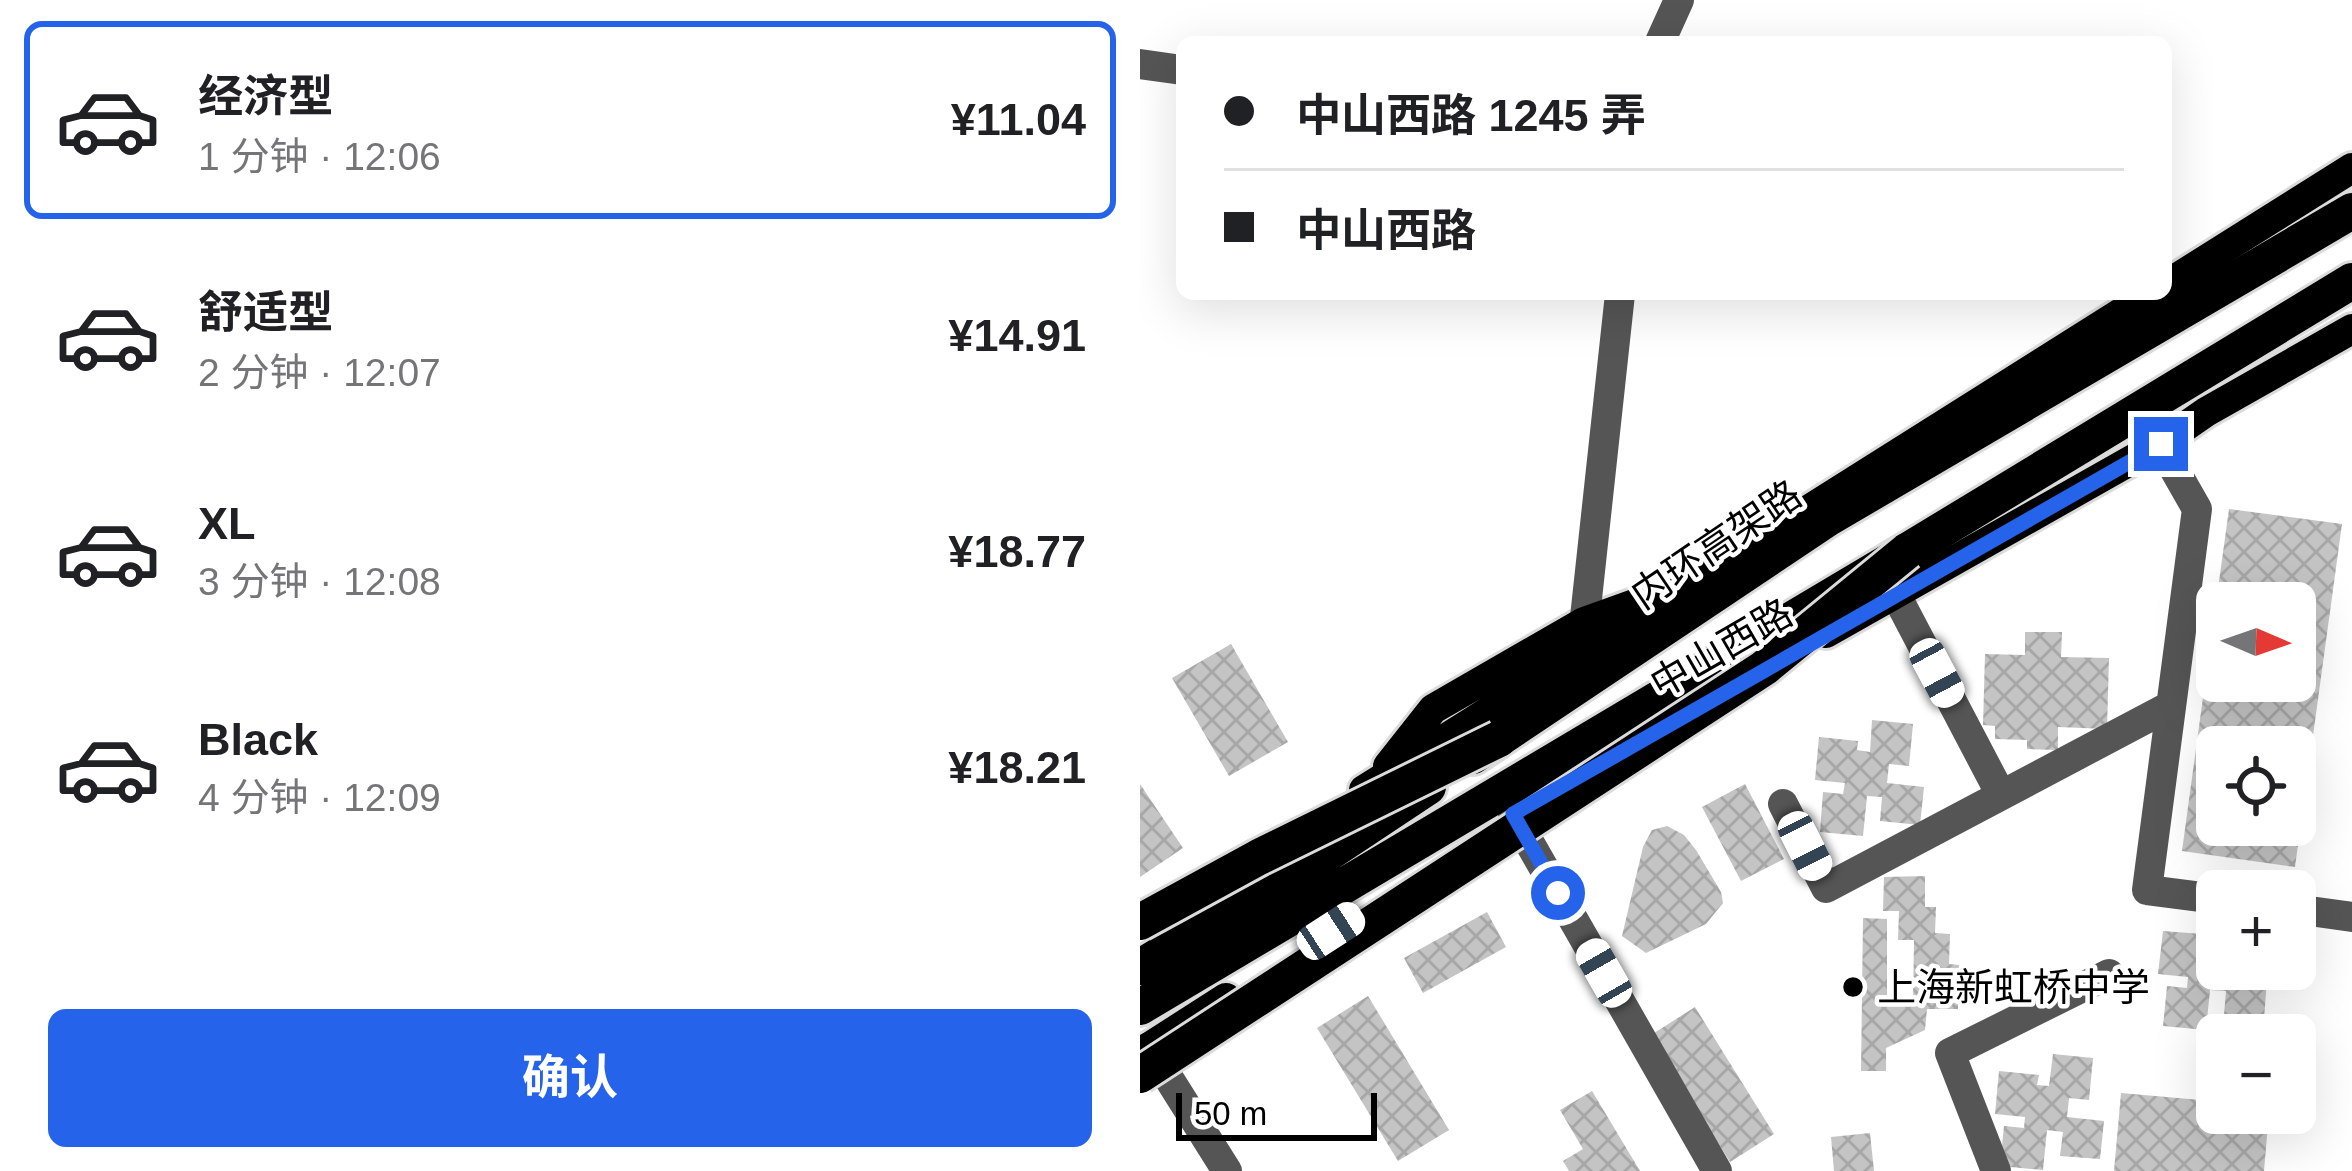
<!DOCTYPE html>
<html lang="zh">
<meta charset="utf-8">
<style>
:root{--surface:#fff;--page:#f2f2f2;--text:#202124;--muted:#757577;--line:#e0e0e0;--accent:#2563eb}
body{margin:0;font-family:Helvetica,"Noto Sans SC",sans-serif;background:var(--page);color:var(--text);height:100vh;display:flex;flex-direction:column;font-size:45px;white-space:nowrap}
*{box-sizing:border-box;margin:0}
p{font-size:39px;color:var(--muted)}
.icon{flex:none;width:66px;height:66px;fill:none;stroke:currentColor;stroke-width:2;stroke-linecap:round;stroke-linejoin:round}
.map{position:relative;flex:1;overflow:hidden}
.panel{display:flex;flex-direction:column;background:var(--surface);width:1140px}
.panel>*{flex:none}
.guide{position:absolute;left:36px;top:36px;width:996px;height:264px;border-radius:18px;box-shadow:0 12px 48px #0002;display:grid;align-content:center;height:264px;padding:0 48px;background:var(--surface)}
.needle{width:78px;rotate:92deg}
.controls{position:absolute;left:1056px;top:582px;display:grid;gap:24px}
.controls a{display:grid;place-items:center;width:120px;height:120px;border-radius:18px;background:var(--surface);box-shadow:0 12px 48px #0002;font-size:60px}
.scale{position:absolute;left:36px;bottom:30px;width:201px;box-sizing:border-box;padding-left:12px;border:6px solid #000;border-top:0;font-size:33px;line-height:42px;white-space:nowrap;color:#000;-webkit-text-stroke:9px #fff;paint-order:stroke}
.end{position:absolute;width:54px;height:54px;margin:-27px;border:15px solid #2563eb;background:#fff;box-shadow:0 0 0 6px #fff}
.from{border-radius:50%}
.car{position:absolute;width:36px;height:72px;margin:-36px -18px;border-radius:15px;box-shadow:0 0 9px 3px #0007;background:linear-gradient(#fff 24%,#345 0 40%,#fff 0 76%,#345 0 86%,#fff 0)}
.guide b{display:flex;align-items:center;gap:42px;height:114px;font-size:45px}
.guide b+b{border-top:3px solid var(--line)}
.guide i{width:30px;height:30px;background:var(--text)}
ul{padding:21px 0 0;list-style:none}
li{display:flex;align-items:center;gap:36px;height:198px;margin:0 24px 18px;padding:0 24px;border:6px solid transparent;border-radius:18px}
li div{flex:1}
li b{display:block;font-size:45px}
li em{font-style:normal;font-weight:700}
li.selected{border-color:var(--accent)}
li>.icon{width:108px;height:108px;stroke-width:1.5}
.action{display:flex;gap:24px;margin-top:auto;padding:24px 48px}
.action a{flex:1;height:138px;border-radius:18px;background:var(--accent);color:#fff;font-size:48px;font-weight:700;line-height:138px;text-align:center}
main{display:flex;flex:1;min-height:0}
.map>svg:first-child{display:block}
</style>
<main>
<section class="panel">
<ul>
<li class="selected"><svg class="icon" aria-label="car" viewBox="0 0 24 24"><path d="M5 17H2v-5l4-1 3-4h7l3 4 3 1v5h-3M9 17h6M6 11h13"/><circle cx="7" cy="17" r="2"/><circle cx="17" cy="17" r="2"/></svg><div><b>经济型</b><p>1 分钟 · 12:06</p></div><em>¥11.04</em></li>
<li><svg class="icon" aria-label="car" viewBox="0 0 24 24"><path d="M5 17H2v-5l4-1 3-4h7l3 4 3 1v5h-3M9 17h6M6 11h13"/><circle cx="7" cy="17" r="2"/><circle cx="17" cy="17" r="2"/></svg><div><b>舒适型</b><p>2 分钟 · 12:07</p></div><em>¥14.91</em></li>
<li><svg class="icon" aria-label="car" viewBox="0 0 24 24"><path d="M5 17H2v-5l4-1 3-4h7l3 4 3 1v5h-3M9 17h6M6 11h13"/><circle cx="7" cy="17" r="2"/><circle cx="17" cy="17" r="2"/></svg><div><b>XL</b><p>3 分钟 · 12:08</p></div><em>¥18.77</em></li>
<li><svg class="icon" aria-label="car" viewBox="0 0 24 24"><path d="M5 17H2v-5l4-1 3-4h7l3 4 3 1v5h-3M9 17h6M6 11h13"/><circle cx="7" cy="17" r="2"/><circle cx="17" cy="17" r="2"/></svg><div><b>Black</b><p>4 分钟 · 12:09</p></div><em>¥18.21</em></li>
</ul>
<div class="action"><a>确认</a></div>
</section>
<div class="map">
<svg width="1212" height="1171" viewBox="0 0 1212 1171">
<defs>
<pattern id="building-cross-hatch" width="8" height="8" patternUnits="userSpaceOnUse" patternTransform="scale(3)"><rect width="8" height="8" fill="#c4c4c4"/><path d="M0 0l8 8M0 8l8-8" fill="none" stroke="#a7a7a7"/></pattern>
</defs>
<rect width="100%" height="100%" fill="#fff"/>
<path fill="url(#building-cross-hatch)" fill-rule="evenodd" d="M1089,509L1202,524L1155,867L1042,851L1074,617L1077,681H1155V603H1076ZM1077,747H1155V825H1077Z
M885,632H922L921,657L969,658L967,729L918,727V750L887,749V740L855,739V726L843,725L845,654L885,655Z
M91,644L148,742L89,776L32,678Z
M732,720L773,724L769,766L749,764L747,783L784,787L780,825L740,821L742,797L727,796L723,836L680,832L683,792L703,794L705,783L675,780L679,737L718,741L717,750L730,752Z
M0,784L43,848L0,877Z
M605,784L644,859L601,881L562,807Z
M527,826L544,835L556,850L581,892L583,903L566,924L506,953L482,936L503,847L512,830Z
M785,876V907H796L795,933L810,934L809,964L819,965L818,1009H787L785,1030L746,1048V1071H721L723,918L747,919V1001L773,1002L774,940H758L759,911H743L744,877Z
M347,912L366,947L283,993L264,958Z
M1023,931L1062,934L1061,944L1077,946V969H1091L1090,977L1127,980L1124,1019L1084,1015L1086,991L1070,990L1066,1030L1023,1026L1027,986L1047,988L1048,977L1018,974Z
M228,996L309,1130L258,1161L177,1028Z
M555,1007L634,1134L590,1162L511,1035Z
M913,1054L953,1058L949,1100L929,1098L927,1117L964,1121L960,1159L920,1156L923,1132L907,1130L903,1170L860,1166L864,1126L884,1128L885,1117L855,1114L859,1071L899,1075L897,1085L909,1086Z
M1074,1085H1077V1113H1129L1124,1171H974L981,1093L1072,1101Z
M452,1091L500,1171H429L423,1161L443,1149L420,1110Z
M730,1133L734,1171H694L691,1137Z"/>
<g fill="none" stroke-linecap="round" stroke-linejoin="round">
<g stroke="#dbdbdb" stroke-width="36">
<path id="major" d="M1026,285L1212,168
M686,633L1020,444L1066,412L1212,329
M248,766L293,709L444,622L494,604
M224,790L1011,294
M0,1053L86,998"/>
</g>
<g stroke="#dbdbdb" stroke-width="42">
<path id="highway" d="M333,756L687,519L1212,211
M0,967L166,868L288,787
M0,1007L767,551L1212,281"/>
</g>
<path stroke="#555" stroke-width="30" d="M520,42L539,0
M0,64L42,70
M1020,444L1057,509L1007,890L1077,899
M755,593L860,793
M442,645L480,294
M643,804L686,888L1030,706
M373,814L577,1171
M1155,909L1212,917
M9,1047L87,1171
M856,1171L810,1053L969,974"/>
<use href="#major" stroke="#000" stroke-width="30"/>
<use href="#highway" stroke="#000" stroke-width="36"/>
<g stroke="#dbdbdb" stroke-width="42" stroke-linecap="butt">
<path id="highway-bridge" d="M0,922L119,857L359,739
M0,1075L624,668L767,551"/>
</g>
<use href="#highway-bridge" stroke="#000" stroke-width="36"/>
</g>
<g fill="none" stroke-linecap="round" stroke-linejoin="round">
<path stroke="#2563eb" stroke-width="15" d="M418,893L373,814L1021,444"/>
</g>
<circle fill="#000" stroke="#fff" stroke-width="4.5" cx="713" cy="987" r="12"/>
<g text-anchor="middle" stroke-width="9" stroke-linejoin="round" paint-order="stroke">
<g font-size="39" fill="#000" stroke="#fff">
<text transform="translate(576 544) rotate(-34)" y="14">内环高架路</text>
<text transform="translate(581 648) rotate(-30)" y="14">中山西路</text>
</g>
<g font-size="39" fill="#000" stroke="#fff" text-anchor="start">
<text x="737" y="1001">上海新虹桥中学</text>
</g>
</g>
</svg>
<div class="controls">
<a><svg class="needle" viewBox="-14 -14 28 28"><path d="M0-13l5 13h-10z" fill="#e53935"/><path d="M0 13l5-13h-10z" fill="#757577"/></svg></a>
<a><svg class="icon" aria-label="locate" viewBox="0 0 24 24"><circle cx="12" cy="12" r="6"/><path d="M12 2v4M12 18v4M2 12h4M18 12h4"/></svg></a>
<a>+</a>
<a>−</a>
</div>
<div class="scale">50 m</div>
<i class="end from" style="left:418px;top:893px"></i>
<i class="end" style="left:1021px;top:444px"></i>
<i class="car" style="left:797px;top:673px;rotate:152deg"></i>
<i class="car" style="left:665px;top:846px;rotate:153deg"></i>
<i class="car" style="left:191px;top:931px;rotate:57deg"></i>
<i class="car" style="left:464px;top:973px;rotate:330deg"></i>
<div class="guide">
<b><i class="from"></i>中山西路 1245 弄</b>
<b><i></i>中山西路</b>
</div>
</div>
</main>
